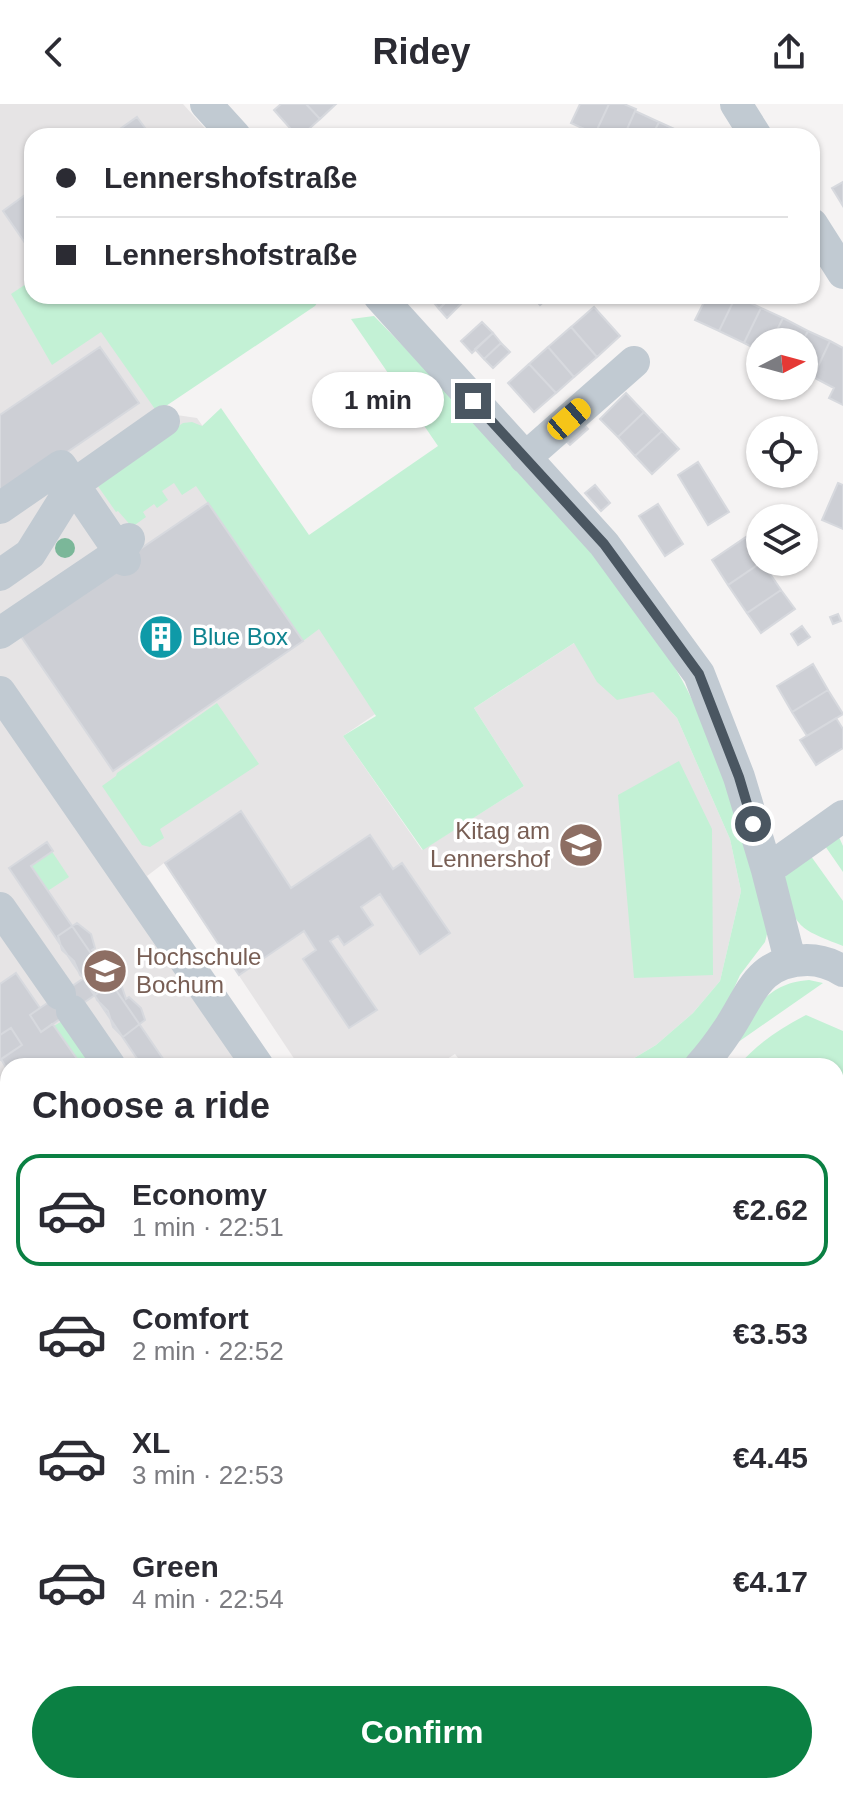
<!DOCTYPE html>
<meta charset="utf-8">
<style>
:root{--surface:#fff;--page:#f7f7f7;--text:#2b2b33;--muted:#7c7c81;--line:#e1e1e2;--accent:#0b8043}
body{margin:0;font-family:Helvetica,sans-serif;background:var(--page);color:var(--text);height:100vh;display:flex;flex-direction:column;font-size:30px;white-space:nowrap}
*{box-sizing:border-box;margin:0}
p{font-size:26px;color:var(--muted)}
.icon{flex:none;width:44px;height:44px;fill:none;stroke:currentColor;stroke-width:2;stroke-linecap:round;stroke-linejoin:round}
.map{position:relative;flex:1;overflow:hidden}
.details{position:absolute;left:0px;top:954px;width:844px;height:736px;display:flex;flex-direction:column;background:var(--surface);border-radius:24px 24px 0 0;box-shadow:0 2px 6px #0004}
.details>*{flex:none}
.hud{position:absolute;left:24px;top:24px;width:796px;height:176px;border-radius:24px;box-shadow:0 2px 6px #0004;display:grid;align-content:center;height:176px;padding:0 32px;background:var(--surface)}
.needle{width:52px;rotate:84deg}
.buttons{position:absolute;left:746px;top:224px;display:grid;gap:16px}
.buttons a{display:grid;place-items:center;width:72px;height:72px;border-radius:50%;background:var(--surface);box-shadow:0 2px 6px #0004;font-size:40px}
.end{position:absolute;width:36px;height:36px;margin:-18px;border:10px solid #4a5661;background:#fff;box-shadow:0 0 0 4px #fff}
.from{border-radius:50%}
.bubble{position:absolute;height:56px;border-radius:28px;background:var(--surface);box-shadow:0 2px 6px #0004;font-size:26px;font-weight:700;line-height:56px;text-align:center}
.car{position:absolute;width:24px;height:48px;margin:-24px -12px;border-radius:10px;box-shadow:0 0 6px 2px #0007;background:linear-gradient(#f5c518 24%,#345 0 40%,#f5c518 0 76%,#345 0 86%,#f5c518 0)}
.hud b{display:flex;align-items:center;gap:28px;height:76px;font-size:30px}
.hud b+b{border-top:2px solid var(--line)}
.hud i{width:20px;height:20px;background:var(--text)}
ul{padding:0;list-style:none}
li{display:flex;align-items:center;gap:24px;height:112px;margin:0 16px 12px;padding:0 16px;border:4px solid transparent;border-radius:24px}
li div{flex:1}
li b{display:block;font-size:30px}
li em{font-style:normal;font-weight:700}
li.on{border-color:var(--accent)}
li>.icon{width:72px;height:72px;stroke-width:1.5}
h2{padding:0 32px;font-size:36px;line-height:96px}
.action{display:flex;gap:16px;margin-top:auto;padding:16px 32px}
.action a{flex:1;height:92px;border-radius:48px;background:var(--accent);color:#fff;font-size:32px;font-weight:700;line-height:92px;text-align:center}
header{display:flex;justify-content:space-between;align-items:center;height:104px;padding:0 32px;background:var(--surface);font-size:36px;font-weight:700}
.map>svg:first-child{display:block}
</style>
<header><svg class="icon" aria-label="back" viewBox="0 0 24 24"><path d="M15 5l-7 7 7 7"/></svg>Ridey<svg class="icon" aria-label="share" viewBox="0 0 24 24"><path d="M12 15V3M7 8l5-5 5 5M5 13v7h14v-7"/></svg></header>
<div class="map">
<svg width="843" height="1690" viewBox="0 0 843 1690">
<rect width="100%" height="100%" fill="#f5f3f3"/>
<path fill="#e6e4e5" d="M0,0H183L212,32H32V192H147L156,308L197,314L393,598L343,632L422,746L524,682L474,604L605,519L653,588L677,614L730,735L741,787L720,877L693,909L656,941L621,962H464L455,950L436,962H299L164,759L147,772L273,962H8V1682H365L356,1690H0Z"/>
<path fill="#c3f1d5" d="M32,176V192H322L315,202L157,308L101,228L52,261L11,190Z
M374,212C422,261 469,311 515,361C577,428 638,496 682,576C723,651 745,741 769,822L765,838L740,871L720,915L680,962H621L656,941L693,909L720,877L741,787L730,735L677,614L653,588L617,596L597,578L574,539L474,604L524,682L423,746L343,632L376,612L319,525L303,537L196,382L182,391L174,379L162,387L168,396L157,404L154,400L143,408L146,413L132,423L118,407L116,408L95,378L183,319L192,318L202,322L221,304L309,431L438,342L351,215Z
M217,599L259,660L160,725L164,734L150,743L142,741L102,682L116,672L117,669Z
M679,657L712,725L713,871L634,874L618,691Z
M838,731L843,742V768L823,739Z
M51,746L69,773L43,790L25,763Z
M808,748L843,797V842C798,824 796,825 782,778L793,760Z
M809,876L823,879L734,941C757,906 763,880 809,876Z
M72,911L106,962H82L54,922Z
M806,911L843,927V1044L836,1034V962H738C758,939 779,925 806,911Z
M843,1273V1311L836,1315V1277Z
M37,1682H365L360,1690H43Z"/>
<path fill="#cdcfd5" stroke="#d7d9de" stroke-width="2" d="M281,0H306L320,15L301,32H297L274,6Z
M306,0H336L320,15Z
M580,0H609L595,30L571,19Z
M609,0H624L636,5L624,32L595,30Z
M635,7L659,18L652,32H624Z
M137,13L151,32H110Z
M659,18L683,29L681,32H652Z
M843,78V102L832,84Z
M32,86V149L3,107Z
M434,192H452L439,205L431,195Z
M452,192H460L464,197L447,214L439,205Z
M532,192H550L540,201Z
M707,192H736L719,227L695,216Z
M736,192L761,204L744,239L719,227Z
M594,203L620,232L597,253L571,223Z
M761,204L783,214L771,238H760V247L744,239Z
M783,214L808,227L802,238H771Z
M482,218L493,229L472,249L461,237Z
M571,223L597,253L574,273L548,243Z
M808,227L830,237L813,273L804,269L802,238Z
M493,229L501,239L484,255L475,245Z
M830,237L843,244V301L829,294L834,284L813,273Z
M501,239L510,248L493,264L484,255Z
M100,243L139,299L0,394V311Z
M548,243L574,273L556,289L529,260Z
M529,260L556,289L534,308L508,279Z
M626,289L644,308L618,333L600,315Z
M644,308L662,327L635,352L618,333Z
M580,316L588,325L570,341L562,333Z
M662,327L679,345L652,370L635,352Z
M698,358L729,408L708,421L678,371Z
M838,379L843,381V425L822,416Z
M595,381L610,399L601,407L585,389Z
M208,399L303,537L113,667L18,528Z
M658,400L683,440L665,452L639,412Z
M746,433L762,458L728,481L712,456Z
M762,458L781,486L747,509L728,481Z
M781,486L795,505L761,529L747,509Z
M838,510L841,517L833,520L830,513Z
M802,522L810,533L798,541L791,530Z
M813,560L828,586L792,608L777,582Z
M828,586L843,610L807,632L792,608Z
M836,614L843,625V644L816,661L800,636Z
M241,707L291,784L370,731L393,765L402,759L450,829L420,850L380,790L361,803L373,821L344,841L338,832L330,837L377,906L349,924L303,855L316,846L304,827L239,871L165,759Z
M47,738L53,747L31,762L168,962H142L9,764Z
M77,819L91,830L95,844L92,846L104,856L108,869L121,880L126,895L129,893L141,904L145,916L123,933L113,923L108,907L97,896L91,881L80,871L74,857L62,846L58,832Z
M16,869L40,904L30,911L41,928L52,920L54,922L82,962H8V967L1,955L22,941L11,924L0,931V880Z
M87,872L98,889L41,928L30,911Z
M11,924L22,941L0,956V931Z
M0,1080L8,1092V1299L0,1304Z
M8,1377V1431L0,1436V1383Z
M8,1462V1520L0,1508V1468Z
M8,1670V1682H37L43,1690H0V1675Z
M408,1682H490L481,1690H400Z
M558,1682H633L640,1690H565Z"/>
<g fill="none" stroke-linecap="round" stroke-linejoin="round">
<path stroke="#c1cad2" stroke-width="32" d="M206,0L235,32
M736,0L756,32
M812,120L843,169
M379,192L604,440L699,570L739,673L767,766L790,856
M525,354L634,258
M0,404L61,362L125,456
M0,471L30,450L73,381L164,317
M0,529L120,448L129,435
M0,588L258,962
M767,766L843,712
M0,804L60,890
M72,907L110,962
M700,962C710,951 719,939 727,927C751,892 756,857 807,856C820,856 832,860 843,867
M0,1013L8,1024
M836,1094L843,1104
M836,1238L843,1233
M0,1336L8,1331
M836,1355L843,1351
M0,1591L8,1603
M0,1639L8,1634
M813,1682L821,1690"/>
</g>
<circle fill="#7bb799" cx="65" cy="444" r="10"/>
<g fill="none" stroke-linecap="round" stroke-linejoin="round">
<path stroke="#4a5661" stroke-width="10" d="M473,297L604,440L699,570L739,673L753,720"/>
</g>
<defs>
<g id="building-disc" transform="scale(2.3)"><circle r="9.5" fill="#0f9aa8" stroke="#fff"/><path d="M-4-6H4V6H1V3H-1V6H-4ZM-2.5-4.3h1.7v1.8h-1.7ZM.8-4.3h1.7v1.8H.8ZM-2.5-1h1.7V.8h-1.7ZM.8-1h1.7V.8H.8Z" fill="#fff"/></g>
<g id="school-disc" transform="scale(2.3)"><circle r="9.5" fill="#8d6e63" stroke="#fff"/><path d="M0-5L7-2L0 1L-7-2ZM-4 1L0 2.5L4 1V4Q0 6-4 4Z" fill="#fff"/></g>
<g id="university-disc" transform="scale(2.3)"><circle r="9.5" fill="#8d6e63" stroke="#fff"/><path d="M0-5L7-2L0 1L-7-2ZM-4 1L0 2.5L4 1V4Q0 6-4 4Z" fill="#fff"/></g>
</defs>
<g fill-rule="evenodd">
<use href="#building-disc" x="161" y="533"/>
<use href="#school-disc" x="581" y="741"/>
<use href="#university-disc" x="105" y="867"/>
</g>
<g text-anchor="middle" stroke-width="7" stroke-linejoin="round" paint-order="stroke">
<g font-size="24" fill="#0d838f" stroke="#fff" text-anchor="start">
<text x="192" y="541">Blue Box</text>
</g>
<g font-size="24" fill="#785e54" stroke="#fff" text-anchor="end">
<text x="550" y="735">Kitag am<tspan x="550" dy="28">Lennershof</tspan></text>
<text x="136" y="861" text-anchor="start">Hochschule<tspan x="136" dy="28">Bochum</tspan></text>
</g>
</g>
</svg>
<div class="buttons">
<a><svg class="needle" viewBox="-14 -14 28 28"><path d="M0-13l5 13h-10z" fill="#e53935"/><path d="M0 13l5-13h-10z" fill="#7c7c81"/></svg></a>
<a><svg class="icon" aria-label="locate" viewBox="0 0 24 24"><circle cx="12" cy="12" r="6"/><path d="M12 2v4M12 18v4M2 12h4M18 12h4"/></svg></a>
<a><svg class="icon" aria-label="layers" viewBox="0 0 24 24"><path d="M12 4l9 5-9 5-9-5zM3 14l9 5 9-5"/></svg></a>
</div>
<i class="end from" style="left:753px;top:720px"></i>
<i class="end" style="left:473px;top:297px"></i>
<div class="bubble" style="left:312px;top:268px;width:132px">1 min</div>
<i class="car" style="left:569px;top:315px;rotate:49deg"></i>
<div class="hud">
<b><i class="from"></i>Lennershofstraße</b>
<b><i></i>Lennershofstraße</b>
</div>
<section class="details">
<h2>Choose a ride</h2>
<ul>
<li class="on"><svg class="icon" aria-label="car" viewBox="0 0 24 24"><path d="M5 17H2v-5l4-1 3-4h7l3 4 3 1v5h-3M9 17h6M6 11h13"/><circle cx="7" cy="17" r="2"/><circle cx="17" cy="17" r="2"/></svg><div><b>Economy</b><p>1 min · 22:51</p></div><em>€2.62</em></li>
<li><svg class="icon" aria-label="car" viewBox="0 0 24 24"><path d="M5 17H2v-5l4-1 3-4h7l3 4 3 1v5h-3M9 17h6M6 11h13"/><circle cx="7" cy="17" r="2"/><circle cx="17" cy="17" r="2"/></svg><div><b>Comfort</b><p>2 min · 22:52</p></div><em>€3.53</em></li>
<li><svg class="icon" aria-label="car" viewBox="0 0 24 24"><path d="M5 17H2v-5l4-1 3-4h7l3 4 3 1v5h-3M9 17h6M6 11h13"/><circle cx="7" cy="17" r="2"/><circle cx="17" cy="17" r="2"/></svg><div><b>XL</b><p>3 min · 22:53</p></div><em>€4.45</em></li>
<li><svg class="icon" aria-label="car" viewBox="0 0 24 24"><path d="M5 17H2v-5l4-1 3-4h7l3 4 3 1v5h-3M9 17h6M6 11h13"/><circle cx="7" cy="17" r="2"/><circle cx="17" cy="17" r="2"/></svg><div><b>Green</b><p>4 min · 22:54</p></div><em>€4.17</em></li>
</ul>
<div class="action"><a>Confirm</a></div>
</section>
</div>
